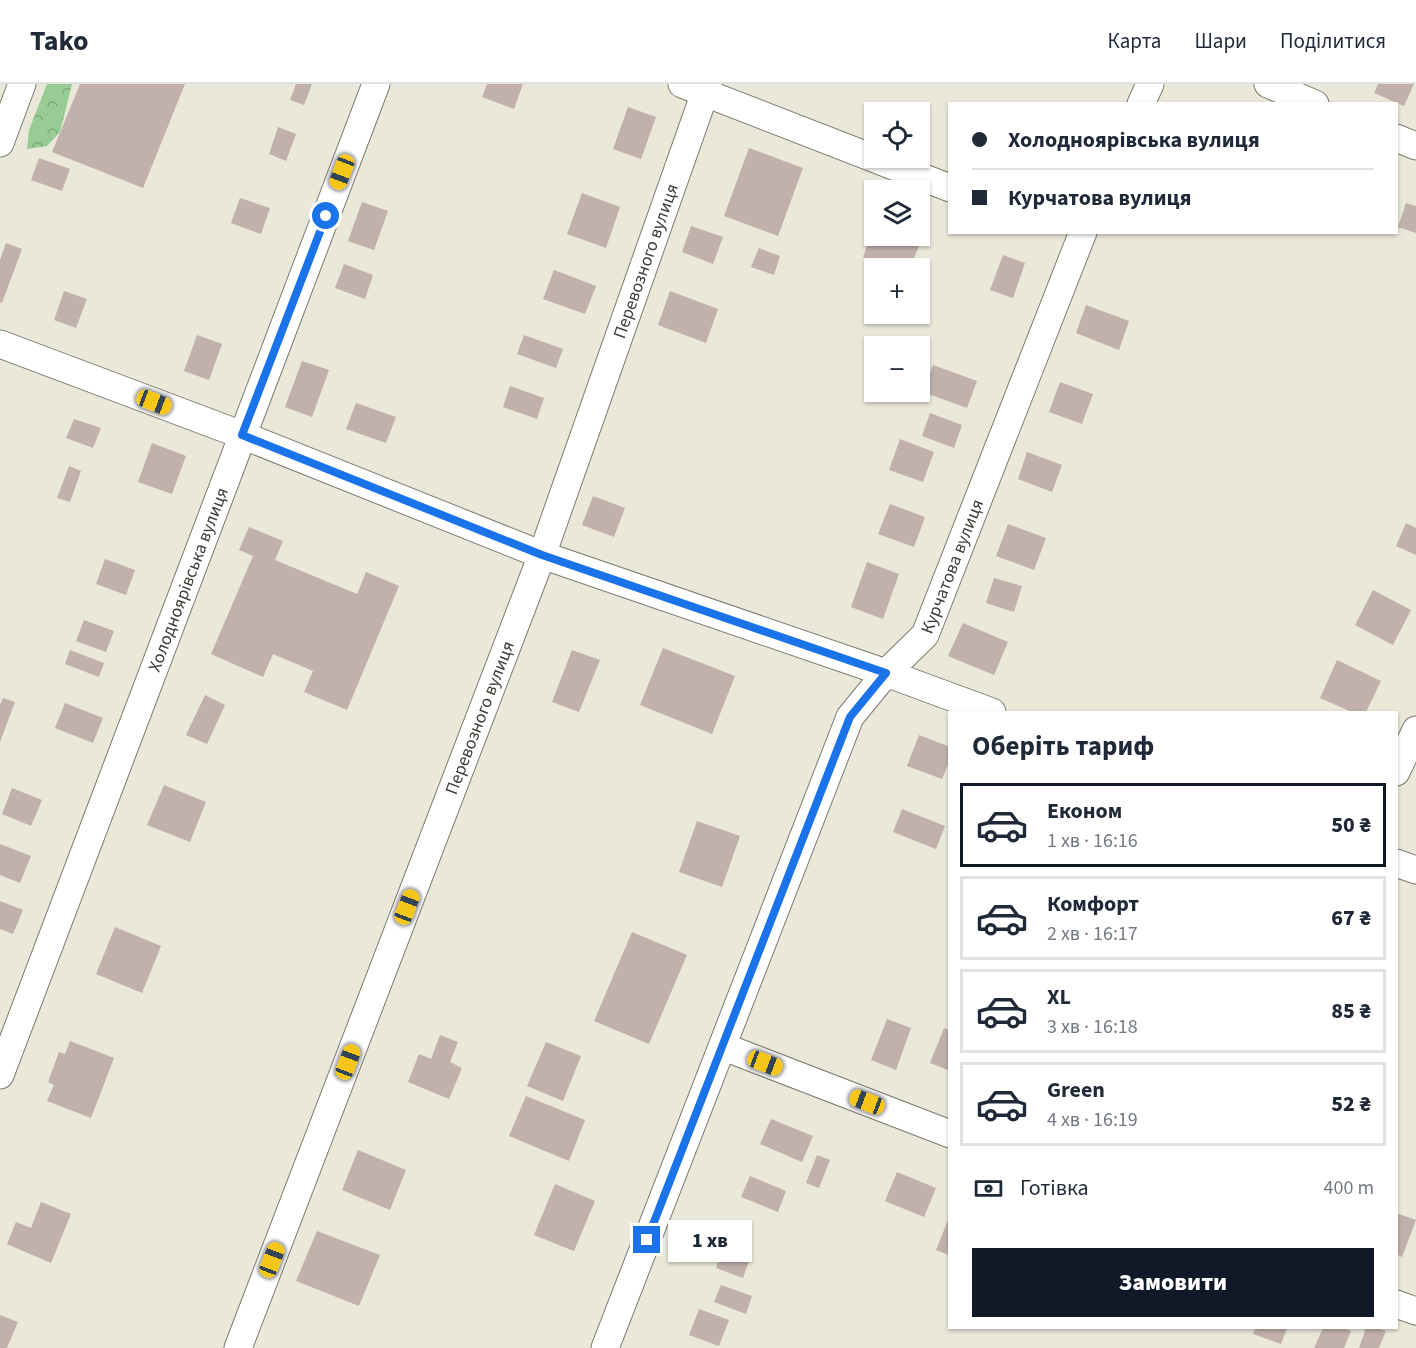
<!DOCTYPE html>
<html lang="uk">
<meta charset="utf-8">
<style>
:root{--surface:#fff;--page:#f2f2f3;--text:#1f2937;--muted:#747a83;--line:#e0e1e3;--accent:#111827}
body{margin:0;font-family:"Source Sans 3",sans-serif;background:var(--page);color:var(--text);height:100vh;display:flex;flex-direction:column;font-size:22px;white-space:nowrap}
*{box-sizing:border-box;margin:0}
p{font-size:20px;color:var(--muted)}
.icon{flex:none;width:33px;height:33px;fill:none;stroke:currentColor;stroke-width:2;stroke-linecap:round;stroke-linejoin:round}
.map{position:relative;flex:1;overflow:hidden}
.drawer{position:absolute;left:948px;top:627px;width:450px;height:618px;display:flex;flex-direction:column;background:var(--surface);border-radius:0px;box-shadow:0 2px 4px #0004}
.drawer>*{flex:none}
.top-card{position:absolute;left:948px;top:18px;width:450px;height:132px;border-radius:0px;box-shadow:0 2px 4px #0004;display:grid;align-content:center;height:132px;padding:0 24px;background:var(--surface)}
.tools{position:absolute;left:864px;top:18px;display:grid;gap:12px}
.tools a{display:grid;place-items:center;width:66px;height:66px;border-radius:0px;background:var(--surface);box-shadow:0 2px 4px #0004;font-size:30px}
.end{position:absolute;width:27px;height:27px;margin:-14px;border:8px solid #1a73e8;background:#fff;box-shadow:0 0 0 3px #fff}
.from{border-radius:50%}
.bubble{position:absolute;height:42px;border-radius:0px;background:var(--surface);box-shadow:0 2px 4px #0004;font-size:20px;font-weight:800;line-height:42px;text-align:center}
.car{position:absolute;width:18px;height:36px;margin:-18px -9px;border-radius:8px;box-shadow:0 0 4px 2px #0007;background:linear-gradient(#f5c518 24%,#345 0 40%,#f5c518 0 76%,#345 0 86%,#f5c518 0)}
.top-card b{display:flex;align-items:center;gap:21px;height:57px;font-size:22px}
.top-card b+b{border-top:2px solid var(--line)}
.top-card i{width:15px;height:15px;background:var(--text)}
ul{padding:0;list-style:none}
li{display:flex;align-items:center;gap:18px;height:84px;margin:0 12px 9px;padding:0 12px;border:3px solid var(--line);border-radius:0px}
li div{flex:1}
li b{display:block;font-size:22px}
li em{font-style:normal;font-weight:800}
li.current{border-color:var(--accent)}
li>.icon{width:54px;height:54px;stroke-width:1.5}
h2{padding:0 24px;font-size:27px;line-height:72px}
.pay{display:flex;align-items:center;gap:15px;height:66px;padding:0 24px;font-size:22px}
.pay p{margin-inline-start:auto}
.button{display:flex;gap:12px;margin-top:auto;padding:12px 24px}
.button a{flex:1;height:69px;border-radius:0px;background:var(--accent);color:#fff;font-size:24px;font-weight:800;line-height:69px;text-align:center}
header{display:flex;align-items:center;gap:36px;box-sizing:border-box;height:84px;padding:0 30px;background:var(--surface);border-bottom:2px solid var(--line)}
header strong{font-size:28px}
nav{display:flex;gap:33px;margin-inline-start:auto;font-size:21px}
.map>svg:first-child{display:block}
</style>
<header>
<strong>Tako</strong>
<nav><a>Карта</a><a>Шари</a><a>Поділитися</a></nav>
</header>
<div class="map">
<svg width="1416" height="1264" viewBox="0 0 1416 1264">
<defs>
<pattern id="forest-crowns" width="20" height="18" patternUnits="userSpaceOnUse" patternTransform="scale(1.5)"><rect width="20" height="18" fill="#97cc94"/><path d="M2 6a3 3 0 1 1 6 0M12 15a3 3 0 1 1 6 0" fill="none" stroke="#7da77a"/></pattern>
</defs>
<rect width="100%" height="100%" fill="#eae8d9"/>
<path fill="url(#forest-crowns)" d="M47,0H72L60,48L47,62L27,65L29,46Z"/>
<path fill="#c1b0ab" d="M80,0H185L143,104L52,68Z
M296,0H312L304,21L290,16Z
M487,0H523L514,25L482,13Z
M1378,0H1414L1404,22L1374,9Z
M628,23L656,33L641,75L613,65Z
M278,43L296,50L286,77L269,70Z
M749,64L803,84L778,152L724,132Z
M39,74L70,85L62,107L31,96Z
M582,109L620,123L606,164L567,150Z
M240,114L270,124L261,150L231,139Z
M362,118L388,127L374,166L348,157Z
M1406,119L1416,122V149L1398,143Z
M920,136L928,139L910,184H892L863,173L874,144V152H920Z
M691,142L723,153L713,180L682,168Z
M6,159L22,165L2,219L0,218V176Z
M759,164L780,172L774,191L751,183Z
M1003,171L1025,179L1013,214L990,206Z
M344,180L373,191L365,215L335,204Z
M554,186L596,202L585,230L543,215Z
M64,207L87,215L76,244L54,236Z
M670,207L718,225L706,259L658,241Z
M1086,221L1129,237L1119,266L1076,249Z
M197,251L222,260L209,296L184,287Z
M524,251L563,265L556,284L517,270Z
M302,277L329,286L312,333L285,323Z
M933,281L977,297L967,324L923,308Z
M1060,298L1093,310L1082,340L1049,328Z
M510,302L544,314L537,335L503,323Z
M356,319L396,333L386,359L346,345Z
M930,329L962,341L954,364L922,352Z
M74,335L101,344L93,364L66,354Z
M900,355L934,368L923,398L889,386Z
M152,359L186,372L172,410L138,398Z
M1027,368L1062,381L1052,408L1018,395Z
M69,382L81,387L70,418L57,414Z
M593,412L625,424L614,453L582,441Z
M890,420L925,433L914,463L878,450Z
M1406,439L1416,444V471L1396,462Z
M1008,440L1046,454L1034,486L996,472Z
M249,443L283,457L275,476L357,510L366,488L399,502L347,626L304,608L313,587L273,570L263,593L211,570L253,472L239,466Z
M105,475L135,486L126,511L96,500Z
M867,478L899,490L883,535L851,523Z
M994,494L1022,502L1014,528L986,519Z
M1373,506L1411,526L1393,561L1355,541Z
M84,536L114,547L106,568L76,557Z
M963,539L1008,558L994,591L948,572Z
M663,564L735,592L712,650L640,621Z
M70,566L104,579L99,593L65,580Z
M572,566L600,576L579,628L552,618Z
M1337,576L1381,597L1366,628H1352L1320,614Z
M205,611L225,621L207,660L186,651Z
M3,614L15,618L0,658V621Z
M65,619L103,634L93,659L55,644Z
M919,651L950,663V676L942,695L907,682Z
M164,701L206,718L190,758L147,741Z
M12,704L42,716L31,742L2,730Z
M902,725L945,742L936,765L893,748Z
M697,737L740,752L722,803L679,788Z
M0,760L31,772L20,799L0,791Z
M0,817L23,826L13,850L0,845Z
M115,843L161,862L142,909L96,890Z
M632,848L687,871L649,960L594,937Z
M887,935L911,944L896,986L871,976Z
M944,944L950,946V981L948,986L930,979Z
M440,951L458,958L450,978L462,984L449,1015L408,998L419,970L431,975Z
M70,957L114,974L91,1034L47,1017L54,1001L48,998L59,968L65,970Z
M546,958L581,972L563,1017L527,1002Z
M526,1012L585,1036L569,1077L509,1052Z
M771,1035L813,1052L802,1078L760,1060Z
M358,1066L406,1086L390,1126L342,1106Z
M817,1071L830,1076L819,1104L806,1099Z
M897,1088L936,1104L924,1133L885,1117Z
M750,1092L786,1107L778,1128L741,1113Z
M555,1100L595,1117L574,1167L534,1151Z
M41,1118L71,1130L51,1179L7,1160L16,1138L31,1144Z
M1396,1129L1416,1136L1402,1173L1396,1170Z
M948,1136L950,1137L949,1171L936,1166Z
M317,1147L380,1171L359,1222L296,1197Z
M724,1163L750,1174L743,1194L716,1184Z
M721,1201L752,1212L746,1230L714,1218Z
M699,1225L729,1236L719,1262L689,1251Z
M0,1231L18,1238L7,1264H0Z
M1256,1244H1287L1281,1260L1253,1250Z
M1323,1244H1343L1351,1247L1344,1264H1314Z
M1366,1244H1376L1386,1247L1379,1264H1359Z"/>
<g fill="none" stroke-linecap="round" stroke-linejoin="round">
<g stroke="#7d7b6e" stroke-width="29">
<g id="minor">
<path d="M682,0L950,104"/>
<path d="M1268,0L1315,20"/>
<path d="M1141,20L1150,0"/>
<path d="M1396,54L1416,62"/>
<path d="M0,59L22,0"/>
<path d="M0,260L242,351L542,471L886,589L992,628"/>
<path d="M1396,688L1416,646"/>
<path d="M1396,779L1416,786"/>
<path d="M724,963L950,1050"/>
<path id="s1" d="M0,991L376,0"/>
<path d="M1396,1220L1416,1227"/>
<path id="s2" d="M238,1264L542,471L708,0"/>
<path id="s3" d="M605,1264L850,633L886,589L925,551L1083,148"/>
</g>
</g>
<use href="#minor" stroke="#fff" stroke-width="27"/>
</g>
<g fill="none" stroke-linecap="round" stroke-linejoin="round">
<path stroke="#1a73e8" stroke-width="8" d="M326,132L242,351L542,471L886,589L850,633L647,1156"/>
</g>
<g text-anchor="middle" stroke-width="5" stroke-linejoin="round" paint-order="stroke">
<g font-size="18" fill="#3e3d37" stroke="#f7f5e6">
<text dy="6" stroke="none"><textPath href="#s2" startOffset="1161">Перевозного вулиця</textPath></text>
<text dy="6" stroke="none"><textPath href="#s3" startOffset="862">Курчатова вулиця</textPath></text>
<text dy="6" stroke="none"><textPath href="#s1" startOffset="530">Холодноярівська вулиця</textPath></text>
<text dy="6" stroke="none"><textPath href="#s2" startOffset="675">Перевозного вулиця</textPath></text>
</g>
</g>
</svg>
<div class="tools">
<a><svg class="icon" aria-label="locate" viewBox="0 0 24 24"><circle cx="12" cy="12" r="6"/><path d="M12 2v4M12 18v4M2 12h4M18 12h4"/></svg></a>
<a><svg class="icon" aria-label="layers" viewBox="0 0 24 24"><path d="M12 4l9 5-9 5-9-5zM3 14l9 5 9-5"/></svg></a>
<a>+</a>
<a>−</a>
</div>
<i class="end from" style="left:326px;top:132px"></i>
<i class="end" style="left:647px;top:1156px"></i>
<div class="bubble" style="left:668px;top:1136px;width:84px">1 хв</div>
<i class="car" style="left:342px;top:88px;rotate:201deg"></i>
<i class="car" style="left:154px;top:318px;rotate:111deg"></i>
<i class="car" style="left:407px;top:823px;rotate:21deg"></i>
<i class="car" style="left:348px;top:978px;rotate:21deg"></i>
<i class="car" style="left:765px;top:979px;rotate:111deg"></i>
<i class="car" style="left:867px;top:1018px;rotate:291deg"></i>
<i class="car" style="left:272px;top:1176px;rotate:21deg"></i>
<div class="top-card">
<b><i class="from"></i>Холодноярівська вулиця</b>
<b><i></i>Курчатова вулиця</b>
</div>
<section class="drawer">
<h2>Оберіть тариф</h2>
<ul>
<li class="current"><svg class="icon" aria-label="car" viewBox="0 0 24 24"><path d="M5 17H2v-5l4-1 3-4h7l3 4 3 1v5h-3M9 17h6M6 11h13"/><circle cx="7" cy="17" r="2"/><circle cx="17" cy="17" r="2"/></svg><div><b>Економ</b><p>1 хв · 16:16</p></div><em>50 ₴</em></li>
<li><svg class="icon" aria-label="car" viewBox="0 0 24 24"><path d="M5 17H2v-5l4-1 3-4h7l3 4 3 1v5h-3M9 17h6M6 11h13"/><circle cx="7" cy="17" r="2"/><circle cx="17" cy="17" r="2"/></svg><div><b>Комфорт</b><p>2 хв · 16:17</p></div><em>67 ₴</em></li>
<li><svg class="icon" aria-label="car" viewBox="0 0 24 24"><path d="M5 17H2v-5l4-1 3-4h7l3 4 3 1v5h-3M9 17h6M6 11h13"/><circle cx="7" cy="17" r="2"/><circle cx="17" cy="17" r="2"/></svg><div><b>XL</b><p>3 хв · 16:18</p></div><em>85 ₴</em></li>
<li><svg class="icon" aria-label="car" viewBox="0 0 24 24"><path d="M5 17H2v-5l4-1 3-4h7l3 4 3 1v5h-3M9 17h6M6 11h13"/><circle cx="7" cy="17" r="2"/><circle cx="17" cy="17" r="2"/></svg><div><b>Green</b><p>4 хв · 16:19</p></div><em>52 ₴</em></li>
</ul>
<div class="pay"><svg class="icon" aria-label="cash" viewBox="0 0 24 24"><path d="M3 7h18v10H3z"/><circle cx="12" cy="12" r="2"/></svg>Готівка<p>400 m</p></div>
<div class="button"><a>Замовити</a></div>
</section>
</div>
